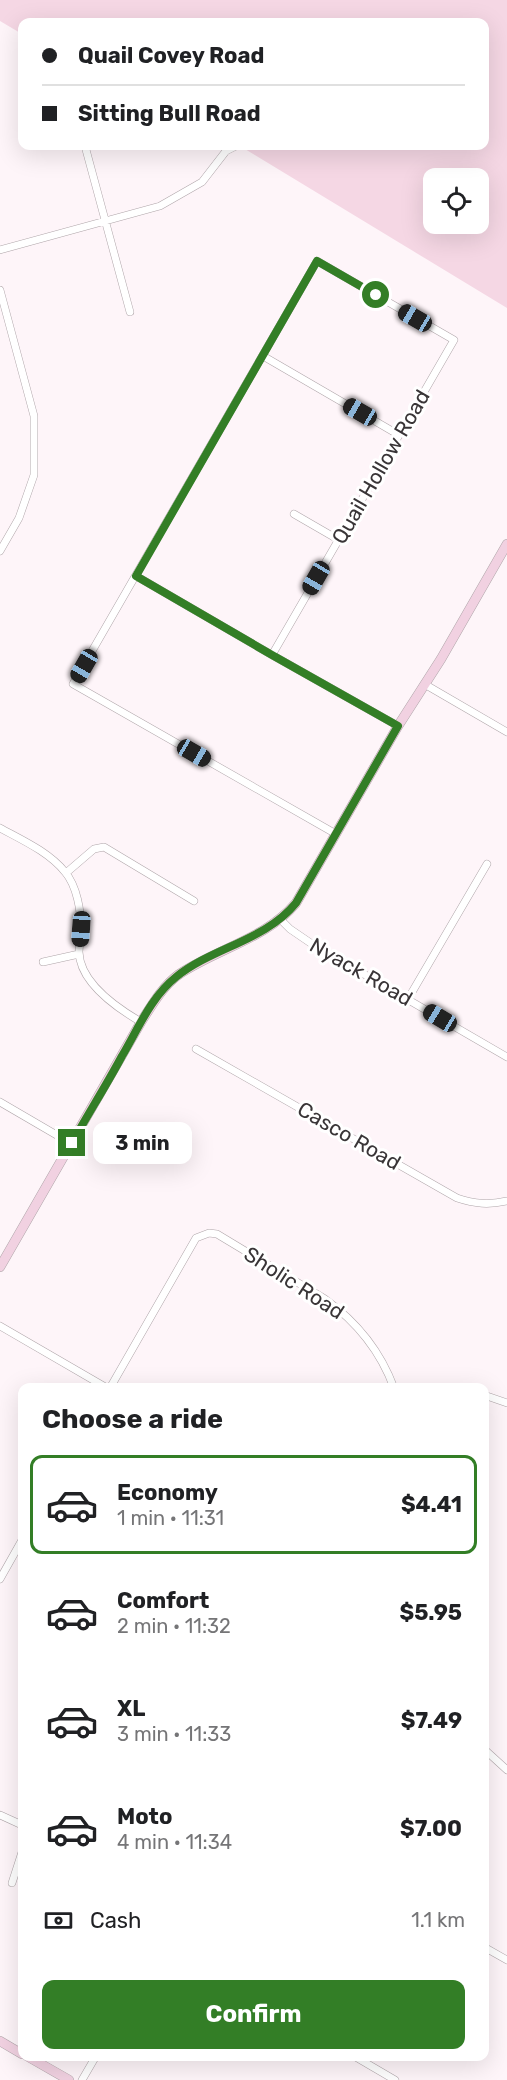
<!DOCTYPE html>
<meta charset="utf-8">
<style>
:root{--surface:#fff;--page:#f2f2f2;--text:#202124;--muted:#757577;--line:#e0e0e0;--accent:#337e26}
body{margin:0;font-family:Rubik,sans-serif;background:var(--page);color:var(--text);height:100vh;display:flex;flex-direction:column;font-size:22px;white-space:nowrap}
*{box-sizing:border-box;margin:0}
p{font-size:20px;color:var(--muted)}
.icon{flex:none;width:33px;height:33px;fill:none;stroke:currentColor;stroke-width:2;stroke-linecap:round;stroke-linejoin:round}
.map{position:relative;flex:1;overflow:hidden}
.drawer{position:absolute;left:18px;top:1383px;width:471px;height:678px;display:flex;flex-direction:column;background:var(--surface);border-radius:12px;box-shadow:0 6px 24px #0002}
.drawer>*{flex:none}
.banner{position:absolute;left:18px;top:18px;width:471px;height:132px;border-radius:12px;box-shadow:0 6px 24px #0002;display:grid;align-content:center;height:132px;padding:0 24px;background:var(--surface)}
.controls{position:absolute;left:423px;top:168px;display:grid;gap:12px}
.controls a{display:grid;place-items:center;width:66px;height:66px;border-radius:12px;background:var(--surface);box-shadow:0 6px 24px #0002;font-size:30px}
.end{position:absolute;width:27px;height:27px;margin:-14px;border:8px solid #337e26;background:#fff;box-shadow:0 0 0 3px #fff}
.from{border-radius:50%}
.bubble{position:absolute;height:42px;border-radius:12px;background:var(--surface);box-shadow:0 6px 24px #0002;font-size:20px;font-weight:700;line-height:42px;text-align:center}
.car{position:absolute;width:18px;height:36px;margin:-18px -9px;border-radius:8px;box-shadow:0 0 4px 2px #0007;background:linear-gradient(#222 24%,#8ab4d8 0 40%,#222 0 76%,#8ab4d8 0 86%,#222 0)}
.banner b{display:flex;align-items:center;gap:21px;height:57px;font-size:22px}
.banner b+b{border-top:2px solid var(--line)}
.banner i{width:15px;height:15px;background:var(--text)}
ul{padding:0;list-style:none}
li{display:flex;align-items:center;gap:18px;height:99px;margin:0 12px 9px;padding:0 12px;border:3px solid transparent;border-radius:12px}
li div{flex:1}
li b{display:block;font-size:22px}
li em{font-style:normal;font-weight:700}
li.selected{border-color:var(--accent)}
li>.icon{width:54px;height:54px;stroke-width:1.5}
h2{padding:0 24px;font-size:27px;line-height:72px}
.pay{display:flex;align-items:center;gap:15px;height:66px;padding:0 24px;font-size:22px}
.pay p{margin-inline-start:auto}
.button{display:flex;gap:12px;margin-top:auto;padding:12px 24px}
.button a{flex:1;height:69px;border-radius:12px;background:var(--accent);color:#fff;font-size:24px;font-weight:700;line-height:69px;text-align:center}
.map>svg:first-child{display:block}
</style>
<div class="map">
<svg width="507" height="2080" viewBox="0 0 507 2080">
<rect width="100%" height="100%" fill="#fef5f9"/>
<path fill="#f5d7e4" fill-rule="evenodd" d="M0,0H507V308L240,146H484V22H22V34L0,21ZM434,178H478V224H434Z"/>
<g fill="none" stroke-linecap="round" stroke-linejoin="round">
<g stroke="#afa5a9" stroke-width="8">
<path id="street" d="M85,146L130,312
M0,250L160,206L202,182L226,151L236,146
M0,290L34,416V475L19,518L0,551
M263,356L399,435
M294,514L339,540
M136,576L272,655L398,726
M272,655L454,340L317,261L73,684L336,834
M426,685L507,732
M0,828C22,840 49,852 65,872C77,886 81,911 81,929C82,937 79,944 79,952C80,983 117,1008 141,1022
M66,873L94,849L104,847L194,901
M280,919L290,929L312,944L507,1057
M43,962L79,954
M408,999L487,864
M196,1049L457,1198C475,1204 489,1205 507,1201
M0,1102L72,1144
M0,1326L107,1388
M110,1388L196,1238L209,1233L217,1234L325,1299C357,1322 380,1350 394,1388
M484,1395L507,1403
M0,1579L22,1540
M484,1749L507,1770
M0,1815L22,1825
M12,1883L22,1852
M484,1947L507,1960
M354,2056L395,2080
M82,2080L96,2056"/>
</g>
<g stroke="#afa5a9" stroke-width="10">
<path id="secondary" d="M0,1267L141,1022C152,1005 162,987 178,975C216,949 266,939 296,903L398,726L441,659L507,544
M0,2041L22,2054
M27,2056L69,2080"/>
</g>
<use href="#street" stroke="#fff" stroke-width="7"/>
<use href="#secondary" stroke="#f1d1e1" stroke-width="9"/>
</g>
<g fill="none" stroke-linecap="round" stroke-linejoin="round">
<path stroke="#337e26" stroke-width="8" d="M72,1143C88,1114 106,1086 122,1056C138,1029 151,997 176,977C213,947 265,941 296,903L398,726L272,655L136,576L317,261L376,295"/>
</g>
<g text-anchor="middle" stroke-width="6" stroke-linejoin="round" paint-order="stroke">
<g font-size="21" fill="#393537" stroke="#fff">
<text transform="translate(381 467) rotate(-60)" y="7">Quail Hollow Road</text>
<text transform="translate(361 972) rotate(30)" y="7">Nyack Road</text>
<text transform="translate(349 1136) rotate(30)" y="7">Casco Road</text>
<text transform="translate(294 1283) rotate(33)" y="7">Sholic Road</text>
</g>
</g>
</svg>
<div class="controls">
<a><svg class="icon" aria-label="locate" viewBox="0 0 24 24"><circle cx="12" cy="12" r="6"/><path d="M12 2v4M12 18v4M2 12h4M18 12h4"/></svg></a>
</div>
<i class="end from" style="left:376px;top:295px"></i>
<i class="end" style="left:72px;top:1143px"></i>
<div class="bubble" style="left:93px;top:1122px;width:99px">3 min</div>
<i class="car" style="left:415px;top:318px;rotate:300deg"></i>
<i class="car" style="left:360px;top:412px;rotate:300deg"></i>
<i class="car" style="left:316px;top:578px;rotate:210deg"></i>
<i class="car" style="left:84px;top:666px;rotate:210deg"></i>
<i class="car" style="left:194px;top:753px;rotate:120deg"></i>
<i class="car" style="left:81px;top:929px;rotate:184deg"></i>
<i class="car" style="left:440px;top:1018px;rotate:301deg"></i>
<div class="banner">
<b><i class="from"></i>Quail Covey Road</b>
<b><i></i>Sitting Bull Road</b>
</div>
<section class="drawer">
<h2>Choose a ride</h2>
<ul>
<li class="selected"><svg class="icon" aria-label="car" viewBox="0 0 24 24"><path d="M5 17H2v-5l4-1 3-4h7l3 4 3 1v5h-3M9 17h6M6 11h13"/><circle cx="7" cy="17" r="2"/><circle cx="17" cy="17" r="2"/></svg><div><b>Economy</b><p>1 min · 11:31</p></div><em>$4.41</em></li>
<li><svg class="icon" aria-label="car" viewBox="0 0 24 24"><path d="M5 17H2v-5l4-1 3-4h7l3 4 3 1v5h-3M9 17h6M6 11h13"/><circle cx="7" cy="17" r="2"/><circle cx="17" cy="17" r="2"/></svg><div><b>Comfort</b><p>2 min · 11:32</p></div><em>$5.95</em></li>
<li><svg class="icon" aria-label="car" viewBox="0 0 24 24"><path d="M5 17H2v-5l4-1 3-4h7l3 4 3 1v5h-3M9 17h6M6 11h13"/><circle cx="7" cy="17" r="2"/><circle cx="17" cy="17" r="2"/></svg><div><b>XL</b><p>3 min · 11:33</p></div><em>$7.49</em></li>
<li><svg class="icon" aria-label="car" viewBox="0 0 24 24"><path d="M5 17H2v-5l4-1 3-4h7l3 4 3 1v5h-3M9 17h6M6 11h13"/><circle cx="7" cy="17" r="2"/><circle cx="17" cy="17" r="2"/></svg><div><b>Moto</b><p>4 min · 11:34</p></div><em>$7.00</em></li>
</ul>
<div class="pay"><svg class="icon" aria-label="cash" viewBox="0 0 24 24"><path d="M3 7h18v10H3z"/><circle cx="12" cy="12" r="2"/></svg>Cash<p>1.1 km</p></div>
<div class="button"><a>Confirm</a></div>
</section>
</div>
